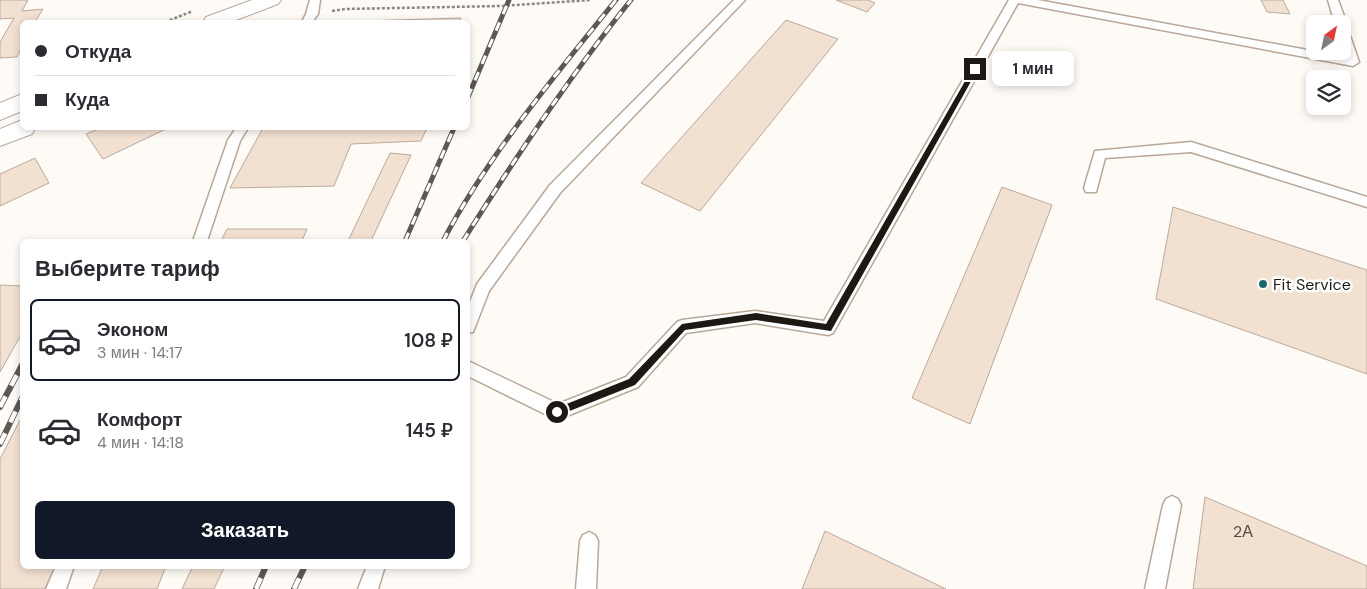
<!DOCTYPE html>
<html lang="ru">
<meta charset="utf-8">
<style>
:root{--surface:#fff;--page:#f7f7f7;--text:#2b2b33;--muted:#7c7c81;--line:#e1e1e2;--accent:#111827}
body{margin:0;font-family:"DM Sans",sans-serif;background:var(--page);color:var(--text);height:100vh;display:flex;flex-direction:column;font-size:19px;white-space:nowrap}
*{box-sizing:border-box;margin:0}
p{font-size:16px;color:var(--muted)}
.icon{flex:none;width:28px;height:28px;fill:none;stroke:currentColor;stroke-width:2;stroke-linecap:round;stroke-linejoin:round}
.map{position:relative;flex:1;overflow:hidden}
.details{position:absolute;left:20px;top:239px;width:450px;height:330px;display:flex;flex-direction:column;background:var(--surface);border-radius:8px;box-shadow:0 2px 8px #0003}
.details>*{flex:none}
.guide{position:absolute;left:20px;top:20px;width:450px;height:110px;border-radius:8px;box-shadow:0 2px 8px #0003;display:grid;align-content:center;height:110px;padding:0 15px;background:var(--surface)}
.needle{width:32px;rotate:33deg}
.tools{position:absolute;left:1306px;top:15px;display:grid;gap:10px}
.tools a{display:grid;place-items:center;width:45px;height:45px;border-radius:8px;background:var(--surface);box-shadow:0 2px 8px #0003;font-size:25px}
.end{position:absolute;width:22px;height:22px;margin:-11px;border:6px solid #1e1812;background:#fff;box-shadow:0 0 0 2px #fff}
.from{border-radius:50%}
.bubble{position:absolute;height:35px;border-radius:8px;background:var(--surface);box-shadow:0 2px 8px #0003;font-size:16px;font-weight:600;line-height:35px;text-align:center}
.guide b{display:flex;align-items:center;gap:18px;height:48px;font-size:19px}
.guide b+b{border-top:1px solid var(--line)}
.guide i{width:12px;height:12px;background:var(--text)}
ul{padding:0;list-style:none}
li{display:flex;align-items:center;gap:15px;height:82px;margin:0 10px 8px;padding:0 5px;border:2px solid transparent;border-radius:8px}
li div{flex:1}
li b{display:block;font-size:19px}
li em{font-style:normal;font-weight:600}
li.current{border-color:var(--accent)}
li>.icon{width:45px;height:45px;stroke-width:1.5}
h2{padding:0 15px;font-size:22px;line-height:60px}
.action{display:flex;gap:10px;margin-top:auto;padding:10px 15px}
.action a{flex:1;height:58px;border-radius:8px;background:var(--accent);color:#fff;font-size:20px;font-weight:600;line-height:58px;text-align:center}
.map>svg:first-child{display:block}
</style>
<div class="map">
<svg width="1367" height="589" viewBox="0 0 1367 589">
<rect width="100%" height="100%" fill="#fefbf7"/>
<path fill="#f2e0d0" stroke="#bba99b" d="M0,0H28L22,11L43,9L35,22H22V46L17,57L0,58V42L14,18L0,19Z
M836,0H868L875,3L867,12Z
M1261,0H1283L1290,14L1267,12Z
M461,18L460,22H328Z
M786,20L838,39L700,211L641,183Z
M101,128H168L103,159L86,134Z
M263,128H427L421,141L351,144L334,186L230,188Z
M390,153L411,155L371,241H348Z
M35,158L49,183L0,206V174Z
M1002,187L1052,205L970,424L912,398Z
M1173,207L1367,270V374L1156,299Z
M227,229H307L302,241H221Z
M0,285L22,286V333L0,372Z
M20,420H22V566H55L45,589H0V459Z
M1205,497L1367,566V589H1193Z
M825,531L946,589H802Z
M103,566H166L157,589H93Z
M193,566H225L214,589H182Z"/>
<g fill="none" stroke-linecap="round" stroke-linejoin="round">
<g stroke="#b9a798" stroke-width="3">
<path id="lane" d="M310,0H320L318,14L312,22H302L306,14Z
M734,0H745L560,193L489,291L473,332L468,333V307L477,284L550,185Z
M1009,0H1038L1345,57L1342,48V24H1335L1328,0H1338L1347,24L1344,27L1348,30L1359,62L1353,66L1018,3L833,333L828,335L755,323L686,333L638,387L557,420L468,376V361L558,404L626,377L677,322L682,320L755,311L824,321Z
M236,128H248L240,141L207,241H193L228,140Z
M1191,142L1367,197V207L1191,152L1105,158L1096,192H1086L1084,188L1095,151Z
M1172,496L1178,499L1181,505L1165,589H1145L1163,505L1166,499Z
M589,532L595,535L598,541L596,589H576L580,541L583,535Z
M56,566H74L66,589H46Z
M367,566H385L378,589H358Z"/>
</g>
<g stroke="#b9a798" stroke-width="2">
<path id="primary" d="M252,0H281L278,4L231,22H203L206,17Z
M22,94V111L0,120V103Z
M22,120V128H35L32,134L0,146V129Z"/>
</g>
<path stroke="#8c8782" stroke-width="2.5" stroke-dasharray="3 2" stroke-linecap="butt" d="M332,11L345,9L501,6L591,0
M165,22L193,11"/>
<use href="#lane" fill="#fff" fill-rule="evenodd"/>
<use href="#primary" fill="#fff" fill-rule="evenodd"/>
<g stroke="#5d5852" stroke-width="5">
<path id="rail-far1" d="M468,97L509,0
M405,241L454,128
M443,241C489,154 554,77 616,0
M463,241C515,158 569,77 631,0"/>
</g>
<g stroke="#5d5852" stroke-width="6">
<path id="rail" d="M0,407L22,365
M0,444L22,398
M256,589L266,566
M294,589L305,566"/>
</g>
<use href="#rail-far1" stroke="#fff" stroke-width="3" stroke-dasharray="9" stroke-linecap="butt"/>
<use href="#rail" stroke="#fff" stroke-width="4.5" stroke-dasharray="12" stroke-linecap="butt"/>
</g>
<path fill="#1e1812" d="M975,67L978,69L831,331L756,320L685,330L635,385L557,416L554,415V409L629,379L682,324L756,313L826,324L972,69Z"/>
<circle fill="#1b686e" stroke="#fff" stroke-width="2" cx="1263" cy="284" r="5"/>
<g text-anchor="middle" stroke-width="5" stroke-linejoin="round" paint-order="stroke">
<g font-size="16" fill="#1e1812" stroke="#fff" text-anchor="start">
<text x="1273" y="290">Fit Service</text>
</g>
<g font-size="16" fill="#534a42">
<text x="1243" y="537">2А</text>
</g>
</g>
</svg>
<div class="tools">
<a><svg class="needle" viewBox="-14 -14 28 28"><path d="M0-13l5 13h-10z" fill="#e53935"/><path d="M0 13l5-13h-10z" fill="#7c7c81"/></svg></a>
<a><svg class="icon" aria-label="layers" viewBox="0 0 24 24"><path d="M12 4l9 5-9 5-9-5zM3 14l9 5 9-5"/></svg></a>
</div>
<i class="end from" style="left:557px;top:412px"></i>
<i class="end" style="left:975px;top:69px"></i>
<div class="bubble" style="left:992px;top:51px;width:82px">1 мин</div>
<div class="guide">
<b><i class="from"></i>Откуда</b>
<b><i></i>Куда</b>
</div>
<section class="details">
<h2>Выберите тариф</h2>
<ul>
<li class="current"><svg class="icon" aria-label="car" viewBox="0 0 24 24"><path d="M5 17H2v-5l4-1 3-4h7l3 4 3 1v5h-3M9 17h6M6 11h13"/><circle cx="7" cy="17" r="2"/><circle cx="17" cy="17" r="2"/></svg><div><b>Эконом</b><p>3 мин · 14:17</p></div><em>108 ₽</em></li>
<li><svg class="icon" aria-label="car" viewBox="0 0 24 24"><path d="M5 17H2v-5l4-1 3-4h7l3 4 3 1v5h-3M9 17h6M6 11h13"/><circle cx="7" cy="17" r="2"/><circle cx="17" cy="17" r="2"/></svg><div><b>Комфорт</b><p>4 мин · 14:18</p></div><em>145 ₽</em></li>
</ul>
<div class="action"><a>Заказать</a></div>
</section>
</div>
